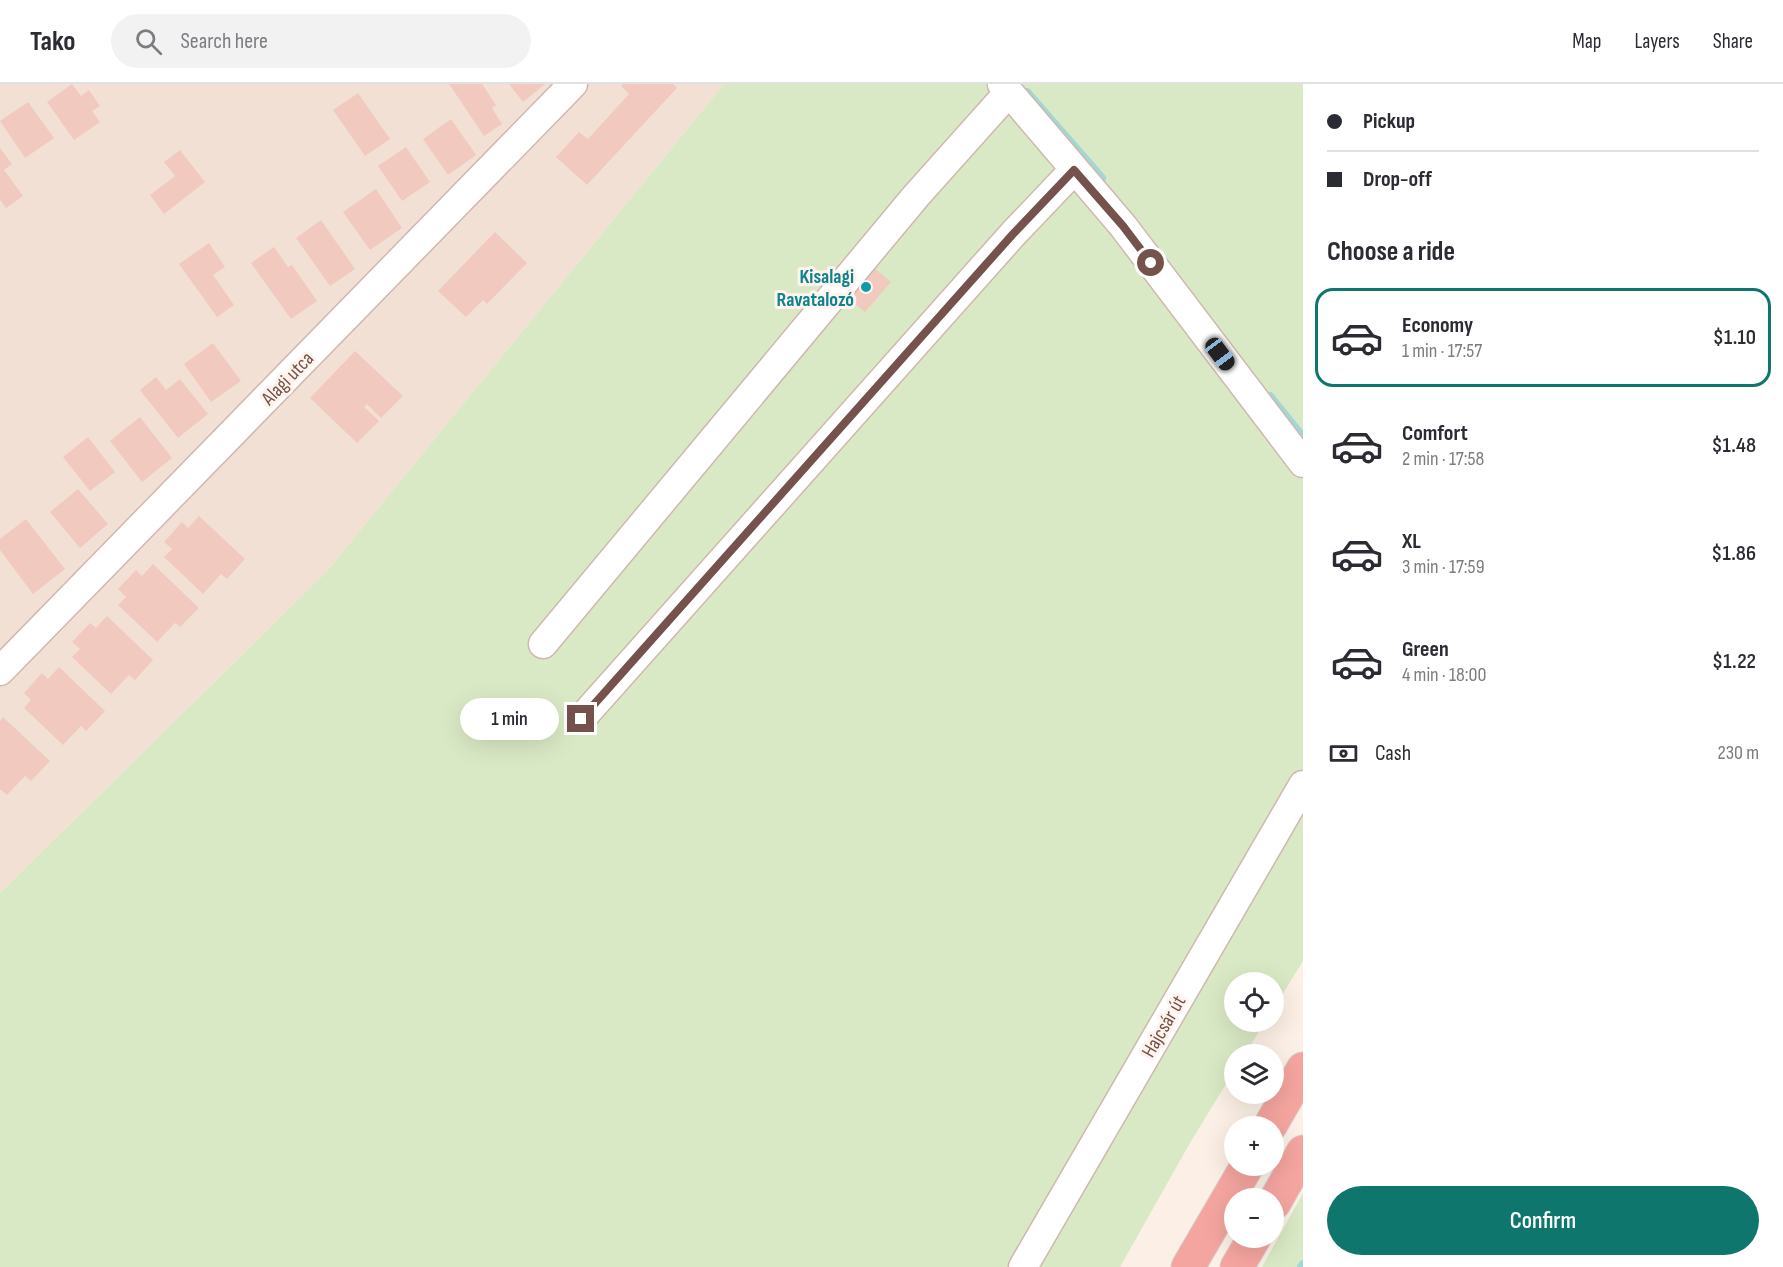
<!DOCTYPE html>
<meta charset="utf-8">
<style>
:root{--surface:#fff;--page:#f2f2f3;--text:#2b2b33;--muted:#7c7c81;--line:#e1e1e2;--accent:#0f766e}
body{margin:0;font-family:"Sofia Sans Condensed",sans-serif;background:var(--page);color:var(--text);height:100vh;display:flex;flex-direction:column;font-size:22px;white-space:nowrap}
*{box-sizing:border-box;margin:0}
p{font-size:20px;color:var(--muted)}
.icon{flex:none;width:33px;height:33px;fill:none;stroke:currentColor;stroke-width:2;stroke-linecap:round;stroke-linejoin:round}
.map{position:relative;flex:1;overflow:hidden}
.drawer{display:flex;flex-direction:column;background:var(--surface);width:480px}
.drawer>*{flex:none}
.hud{display:grid;align-content:center;height:132px;padding:0 24px;background:var(--surface)}
.buttons{position:absolute;left:1224px;top:888px;display:grid;gap:12px}
.buttons a{display:grid;place-items:center;width:60px;height:60px;border-radius:50%;background:var(--surface);box-shadow:0 6px 24px #0002;font-size:30px}
.end{position:absolute;width:27px;height:27px;margin:-14px;border:8px solid #75524b;background:#fff;box-shadow:0 0 0 3px #fff}
.from{border-radius:50%}
.bubble{position:absolute;height:42px;border-radius:21px;background:var(--surface);box-shadow:0 6px 24px #0002;font-size:20px;font-weight:600;line-height:42px;text-align:center}
.car{position:absolute;width:18px;height:36px;margin:-18px -9px;border-radius:8px;box-shadow:0 0 4px 2px #0007;background:linear-gradient(#222 24%,#8ab4d8 0 40%,#222 0 76%,#8ab4d8 0 86%,#222 0)}
.hud b{display:flex;align-items:center;gap:21px;height:57px;font-size:22px}
.hud b+b{border-top:2px solid var(--line)}
.hud i{width:15px;height:15px;background:var(--text)}
ul{padding:0;list-style:none}
li{display:flex;align-items:center;gap:18px;height:99px;margin:0 12px 9px;padding:0 12px;border:3px solid transparent;border-radius:18px}
li div{flex:1}
li b{display:block;font-size:22px}
li em{font-style:normal;font-weight:600}
li.active{border-color:var(--accent)}
li>.icon{width:54px;height:54px;stroke-width:1.5}
h2{padding:0 24px;font-size:27px;line-height:72px}
.pay{display:flex;align-items:center;gap:15px;height:66px;padding:0 24px;font-size:22px}
.pay p{margin-inline-start:auto}
.button{display:flex;gap:12px;margin-top:auto;padding:12px 24px}
.button a{flex:1;height:69px;border-radius:36px;background:var(--accent);color:#fff;font-size:24px;font-weight:600;line-height:69px;text-align:center}
header{display:flex;align-items:center;gap:36px;box-sizing:border-box;height:84px;padding:0 30px;background:var(--surface);border-bottom:2px solid var(--line)}
header strong{font-size:28px}
nav{display:flex;gap:33px;margin-inline-start:auto;font-size:21px}
.search{width:420px;height:54px;background:var(--page);display:flex;align-items:center;gap:15px;box-sizing:border-box;padding:0 21px;border-radius:33px;color:var(--muted);font-size:22px}
main{display:flex;flex:1;min-height:0}
.map>svg:first-child{display:block}
</style>
<header>
<strong>Tako</strong>
<div class="search"><svg class="icon" aria-label="search" viewBox="0 0 24 24"><circle cx="10" cy="10" r="6"/><path d="M15 15l6 6"/></svg>Search here</div>
<nav><a>Map</a><a>Layers</a><a>Share</a></nav>
</header>
<main>
<div class="map">
<svg width="1303" height="1183" viewBox="0 0 1303 1183">
<rect width="100%" height="100%" fill="#fcf0e6"/>
<path fill="#f3e0d5" d="M0,0H724L327,487L0,809Z"/>
<path fill="#dae9c5" d="M724,0H1303V877L1274,924V898H1234V938H1265L1245,970H1234V987L1190,1059L1120,1183H0V809L327,487Z
M1303,1109V1183H1262Z"/>
<g fill="none" stroke-linecap="round" stroke-linejoin="round">
<path stroke="#a1d7d5" stroke-width="8" d="M1027,8L1102,94L1100,102
M1270,312L1303,353
M1301,1183L1303,1180"/>
</g>
<path fill="#f1c9be" d="M72,0L81,12L89,6L100,22L92,27L100,38L74,56L47,18Z
M449,0H482L496,21L492,24L502,40L484,52Z
M509,0H545L523,18Z
M623,0H673L677,4L587,101L556,73L579,48L588,55L629,10L621,2Z
M358,9L390,55L365,72L333,26Z
M28,18L54,54L25,74L0,37Z
M451,35L476,71L448,91L423,55Z
M406,63L430,98L402,117L378,82Z
M0,64L12,80L4,86L23,112L6,124L0,116Z
M180,66L205,98L164,130L150,111L175,92L164,78Z
M376,105L402,144L370,166L343,128Z
M321,136L355,185L330,202L296,154Z
M495,148L527,179L487,220L483,216L466,233L438,207Z
M209,159L225,183L213,191L234,221L217,233L179,180Z
M274,163L288,183L292,181L317,217L291,235L251,179Z
M867,178L891,198L865,228L841,208Z
M213,259L241,297L211,318L184,280Z
M355,267L403,312L381,334L367,320L364,323L379,337L357,359L310,314Z
M156,293L166,306L180,295L208,330L178,354L140,306Z
M140,333L172,374L142,398L110,357Z
M88,353L115,388L90,407L63,373Z
M78,405L108,440L80,464L50,428Z
M199,432L245,475L227,495L221,490L203,510L164,473L172,465L164,458L182,438L188,444Z
M26,435L65,485L33,510L0,466V455Z
M153,480L199,524L180,543L175,539L157,558L118,521L126,513L118,505L136,486L142,492Z
M107,532L153,576L135,596L129,591L111,610L72,573L80,565L72,558L90,539L96,544Z
M59,583L105,627L86,647L81,642L63,661L24,624L31,616L24,609L42,589L48,595Z
M3,633L50,677L31,697L25,692L7,711L0,705V637Z"/>
<g fill="none" stroke-linecap="round" stroke-linejoin="round">
<g stroke="#d0b8af" stroke-width="31">
<path id="minor" d="M1002,0L1123,142L1303,379
M543,560L916,112L1009,8
M0,587L573,0
M581,635L1013,150L1074,86
M1023,1183L1303,701"/>
</g>
<g stroke="#d8cfcd" stroke-width="35">
<path id="highway" d="M1270,1042L1303,985
M1274,1119L1303,1068
M1188,1183L1247,1082
M1237,1183L1254,1154"/>
</g>
<use href="#minor" stroke="#fff" stroke-width="28"/>
<use href="#highway" stroke="#f5a59f" stroke-width="33"/>
</g>
<g fill="none" stroke-linecap="round" stroke-linejoin="round">
<path stroke="#75524b" stroke-width="8" d="M581,635L1013,150L1074,86L1123,142L1151,179"/>
</g>
<circle fill="#0f9aa8" stroke="#fff4ed" stroke-width="2" cx="866" cy="203" r="6"/>
<g text-anchor="middle" stroke-width="6" stroke-linejoin="round" paint-order="stroke">
<g font-size="20" font-weight="bold" fill="#0d838f" stroke="#fff4ed" text-anchor="end">
<text x="854" y="199">Kisalagi<tspan x="854" dy="23">Ravatalozó</tspan></text>
</g>
<g font-size="20" fill="#75524b" stroke="#fff4ed">
<text transform="translate(287 294) rotate(-46)" y="7">Alagi utca</text>
<text transform="translate(1163 942) rotate(-60)" y="7">Hajcsár út</text>
</g>
</g>
</svg>
<div class="buttons">
<a><svg class="icon" aria-label="locate" viewBox="0 0 24 24"><circle cx="12" cy="12" r="6"/><path d="M12 2v4M12 18v4M2 12h4M18 12h4"/></svg></a>
<a><svg class="icon" aria-label="layers" viewBox="0 0 24 24"><path d="M12 4l9 5-9 5-9-5zM3 14l9 5 9-5"/></svg></a>
<a>+</a>
<a>−</a>
</div>
<i class="end from" style="left:1151px;top:179px"></i>
<i class="end" style="left:581px;top:635px"></i>
<div class="bubble" style="left:460px;top:614px;width:99px">1 min</div>
<i class="car" style="left:1220px;top:270px;rotate:143deg"></i>
</div>
<section class="drawer">
<div class="hud">
<b><i class="from"></i>Pickup</b>
<b><i></i>Drop-off</b>
</div>
<h2>Choose a ride</h2>
<ul>
<li class="active"><svg class="icon" aria-label="car" viewBox="0 0 24 24"><path d="M5 17H2v-5l4-1 3-4h7l3 4 3 1v5h-3M9 17h6M6 11h13"/><circle cx="7" cy="17" r="2"/><circle cx="17" cy="17" r="2"/></svg><div><b>Economy</b><p>1 min · 17:57</p></div><em>$1.10</em></li>
<li><svg class="icon" aria-label="car" viewBox="0 0 24 24"><path d="M5 17H2v-5l4-1 3-4h7l3 4 3 1v5h-3M9 17h6M6 11h13"/><circle cx="7" cy="17" r="2"/><circle cx="17" cy="17" r="2"/></svg><div><b>Comfort</b><p>2 min · 17:58</p></div><em>$1.48</em></li>
<li><svg class="icon" aria-label="car" viewBox="0 0 24 24"><path d="M5 17H2v-5l4-1 3-4h7l3 4 3 1v5h-3M9 17h6M6 11h13"/><circle cx="7" cy="17" r="2"/><circle cx="17" cy="17" r="2"/></svg><div><b>XL</b><p>3 min · 17:59</p></div><em>$1.86</em></li>
<li><svg class="icon" aria-label="car" viewBox="0 0 24 24"><path d="M5 17H2v-5l4-1 3-4h7l3 4 3 1v5h-3M9 17h6M6 11h13"/><circle cx="7" cy="17" r="2"/><circle cx="17" cy="17" r="2"/></svg><div><b>Green</b><p>4 min · 18:00</p></div><em>$1.22</em></li>
</ul>
<div class="pay"><svg class="icon" aria-label="cash" viewBox="0 0 24 24"><path d="M3 7h18v10H3z"/><circle cx="12" cy="12" r="2"/></svg>Cash<p>230 m</p></div>
<div class="button"><a>Confirm</a></div>
</section>
</main>
